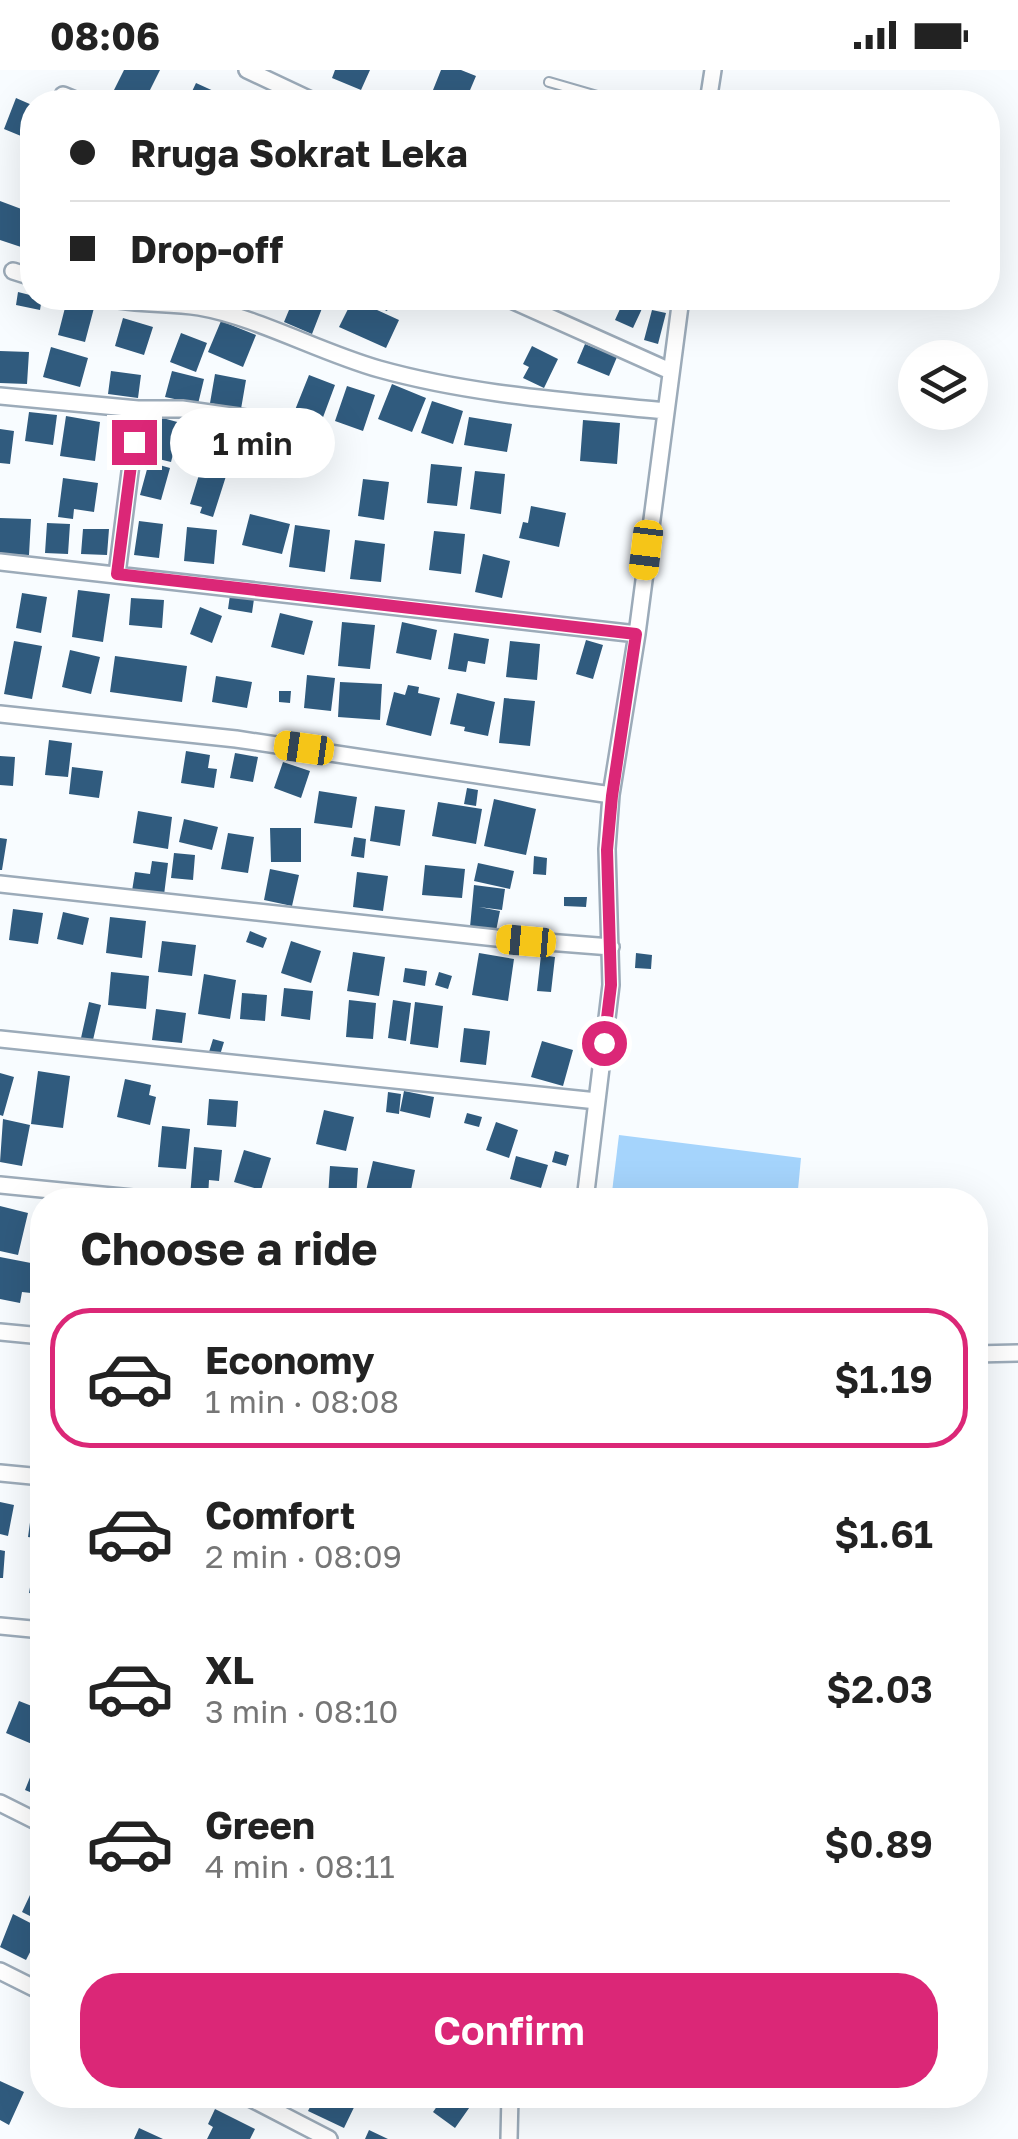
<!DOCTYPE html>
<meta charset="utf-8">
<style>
:root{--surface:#fff;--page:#f2f2f2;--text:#222;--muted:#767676;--line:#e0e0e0;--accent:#db2777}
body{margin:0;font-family:"Golos Text",sans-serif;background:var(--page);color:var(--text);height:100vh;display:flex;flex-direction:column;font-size:38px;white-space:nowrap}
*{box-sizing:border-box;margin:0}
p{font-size:32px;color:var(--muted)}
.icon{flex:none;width:55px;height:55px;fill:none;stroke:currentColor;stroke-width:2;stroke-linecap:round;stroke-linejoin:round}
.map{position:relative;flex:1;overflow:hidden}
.side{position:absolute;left:30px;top:1118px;width:958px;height:920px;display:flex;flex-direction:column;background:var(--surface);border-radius:40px;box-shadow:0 10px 40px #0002}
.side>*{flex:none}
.top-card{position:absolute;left:20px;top:20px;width:980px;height:220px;border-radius:40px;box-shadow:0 10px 40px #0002;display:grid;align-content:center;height:220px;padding:0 50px;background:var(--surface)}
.tools{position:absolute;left:898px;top:270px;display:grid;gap:20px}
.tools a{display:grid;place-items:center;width:90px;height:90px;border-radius:50%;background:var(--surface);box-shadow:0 10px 40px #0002;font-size:50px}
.end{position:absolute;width:45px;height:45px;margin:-22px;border:12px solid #db2777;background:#fff;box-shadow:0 0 0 5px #fff}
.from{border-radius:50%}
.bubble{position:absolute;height:70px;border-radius:35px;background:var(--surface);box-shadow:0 10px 40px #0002;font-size:32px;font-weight:600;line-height:70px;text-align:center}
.car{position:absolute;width:30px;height:60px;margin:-30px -15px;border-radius:12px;box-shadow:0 0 8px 2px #0007;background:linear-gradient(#f5c518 24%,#345 0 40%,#f5c518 0 76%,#345 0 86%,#f5c518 0)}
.top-card b{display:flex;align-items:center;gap:35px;height:95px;font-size:38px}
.top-card b+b{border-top:2px solid var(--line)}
.top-card i{width:25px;height:25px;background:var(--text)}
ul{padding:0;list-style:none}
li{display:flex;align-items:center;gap:30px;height:140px;margin:0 20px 15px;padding:0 30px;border:5px solid transparent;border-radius:40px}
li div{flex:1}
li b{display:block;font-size:38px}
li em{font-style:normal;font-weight:600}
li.current{border-color:var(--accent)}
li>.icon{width:90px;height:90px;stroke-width:1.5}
h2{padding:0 50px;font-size:45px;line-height:120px}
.action{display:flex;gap:20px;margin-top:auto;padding:20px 50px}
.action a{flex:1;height:115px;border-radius:40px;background:var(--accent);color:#fff;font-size:40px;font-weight:600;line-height:115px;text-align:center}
.status{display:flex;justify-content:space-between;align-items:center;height:70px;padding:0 50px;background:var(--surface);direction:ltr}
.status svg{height:28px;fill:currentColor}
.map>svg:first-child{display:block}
</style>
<div class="status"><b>08:06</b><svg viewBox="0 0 49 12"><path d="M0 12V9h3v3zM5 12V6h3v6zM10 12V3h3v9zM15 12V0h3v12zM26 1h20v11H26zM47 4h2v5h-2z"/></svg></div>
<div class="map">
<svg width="1018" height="2069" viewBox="0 0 1018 2069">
<rect width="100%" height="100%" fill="#f8fcff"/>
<path fill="#a5d4fc" d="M619,1065L801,1088L797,1130H611Z"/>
<path fill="#305b7e" d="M124,0H160L144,32L114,20Z
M335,0H370L361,20L332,8Z
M441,0H461L476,6L465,32H449L431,25Z
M196,13L229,28L227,32H187Z
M16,28L32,35V57L25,54L21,66L4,59Z
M0,131L32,143V156L24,178L0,170Z
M18,222L42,228L40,240L16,235Z
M236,228H263L259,237Z
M294,228H326L312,264L284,252Z
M358,228H393L387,241Z
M625,228H647L633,258L615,250Z
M353,229L399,250L386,278L339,257Z
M67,230L94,238L85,272L58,265Z
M652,240L666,243L658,274L644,270Z
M123,248L153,257L144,285L115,276Z
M221,251L256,265L243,297L208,282Z
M181,263L207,273L196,302L170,292Z
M585,274L617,287L609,306L577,293Z
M532,276L558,289L544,318L523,308L529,297L523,294Z
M51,277L88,288L80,317L43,307Z
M0,281L29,282L27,314L0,313Z
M111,301L141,305L138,328L108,324Z
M172,301L204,309L198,334L165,327Z
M215,304L246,310L241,339L210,333Z
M309,305L335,315L322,350L295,340Z
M392,314L426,328L412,362L378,349Z
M347,316L375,325L363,361L335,351Z
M432,331L463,341L453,374L421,363Z
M29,342L57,345L53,375L25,371Z
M148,344L181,353L171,392L138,384Z
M66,346L100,352L95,391L60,386Z
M469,347L512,354L507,382L464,375Z
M583,350L620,353L617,394L580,391Z
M205,351L225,357L215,391L196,385Z
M0,359L14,361L10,394L0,393Z
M149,392L170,398L161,430L140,425Z
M431,394L462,397L457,436L427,433Z
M202,395L227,403L213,447L200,443L202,437L190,434Z
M475,401L505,404L501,444L470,439Z
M63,408L98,413L94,442L74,439L73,449L58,447Z
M363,409L389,412L384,450L358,446Z
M531,436L566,443L559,477L519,468L523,452L528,453Z
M250,444L290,454L282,484L242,475Z
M0,448L31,449L29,485L0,484Z
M139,451L163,454L159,488L134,485Z
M47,453L70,454L68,484L45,483Z
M295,455L330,460L325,502L289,497Z
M187,457L217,460L214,494L184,491Z
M83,459H109L107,485L81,484Z
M434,461L465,464L461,504L429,500Z
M355,470L385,474L381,512L350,509Z
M483,484L510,491L502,528L475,522Z
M78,520L110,524L103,572L72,567Z
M22,523L47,527L41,563L16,558Z
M230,525L254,529L252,543L228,539Z
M131,528L164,530L162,558L129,555Z
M200,537L222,546L212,573L190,564Z
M280,543L313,551L304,585L271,577Z
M342,552L375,555L370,599L338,596Z
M402,552L437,560L431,590L396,583Z
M454,563L489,569L485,594L468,591L466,602L448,599Z
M586,570L603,575L593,609L576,604Z
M14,571L42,576L32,629L4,624Z
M510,571L540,574L537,610L506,607Z
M70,580L100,587L91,624L62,617Z
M115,586L187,596L182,632L110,622Z
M307,605L335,608L331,641L304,638Z
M216,606L252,612L247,638L212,632Z
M340,612L382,614L380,650L338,647Z
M408,615L419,617L418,623L440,628L431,666L386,655L394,622L405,625Z
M279,621H291L290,633L279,632Z
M457,623L495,632L488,666L464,661L465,657L450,654Z
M504,628L535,631L530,676L499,673Z
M49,670L72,673L68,707L45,705Z
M186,681L210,685L208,698L217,699L214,718L181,713Z
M235,683L258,687L253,712L230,708Z
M0,686L15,687L13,716L0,715Z
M283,692L310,701L301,728L274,718Z
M72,697L103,701L99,728L69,724Z
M467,718L478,720L476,736L464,734Z
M319,721L357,727L352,758L314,753Z
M494,729L536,739L526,785L484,776Z
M438,732L482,739L476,774L432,766Z
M375,736L405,740L400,776L370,771Z
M138,741L172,747L168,779L133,773Z
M184,749L218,757L212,780L179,772Z
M270,758H301V792H271Z
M228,763L254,767L248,803L221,799Z
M354,767L366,769L364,788L351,786Z
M0,768L7,769L2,800H0Z
M174,783L195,785L193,810L171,808Z
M534,786L547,788L546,805L533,804Z
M152,791L168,793L164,825L132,821L135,802L150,804Z
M478,793L514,801L510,819L474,811Z
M425,795L465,799L462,828L422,825Z
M270,799L299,805L292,836L264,830Z
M357,802L388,806L383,841L353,837Z
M474,815L505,819L502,840L479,837L500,841L496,861L470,857Z
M564,827H587L586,837L564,836Z
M13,839L43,843L38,874L9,870Z
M63,842L89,848L83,875L57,869Z
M110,847L146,851L142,888L106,883Z
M250,861L267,868L263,878L246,872Z
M162,871L196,875L192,906L158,902Z
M291,871L321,881L311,913L281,903Z
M353,882L385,887L379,926L347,921Z
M479,883L514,889L508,931L472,925Z
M636,883L652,885L651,899L635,898Z
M541,885L555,887L551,922L537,921Z
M405,898L427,901L425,916L403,912Z
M111,902L149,906L146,939L108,935Z
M439,902L452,906L448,919L435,915Z
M204,904L236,910L230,949L198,944Z
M284,918L313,921L310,950L281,946Z
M242,923L267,925L265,951L240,949Z
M349,930L376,933L373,969L346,967Z
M393,930L411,933L406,971L388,968Z
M89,932L101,935L93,970L81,968Z
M415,932L443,936L438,978L410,974Z
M156,939L186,943L182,973L152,970Z
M464,958L490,961L486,995L460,992Z
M213,969L224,972L220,985L209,982Z
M542,971L573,980L563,1016L531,1007Z
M38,1001L70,1006L63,1058L31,1054Z
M0,1003L14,1007L3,1046L0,1045Z
M125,1009L151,1015L149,1025L156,1027L150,1055L117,1047Z
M404,1021L434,1027L430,1048L400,1041Z
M388,1022L401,1024L399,1044L386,1042Z
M209,1029L238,1031L236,1057L207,1055Z
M324,1040L354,1047L346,1081L316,1074Z
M467,1043L482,1047L479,1057L464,1053Z
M3,1049L30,1055L22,1096L0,1092Z
M496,1052L518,1060L509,1088L486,1080Z
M162,1056L190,1059L186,1099L158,1097Z
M194,1077L222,1080L219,1111L209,1110L208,1128L190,1127Z
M244,1080L271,1088L261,1120L234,1112Z
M555,1081L569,1085L566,1096L552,1092Z
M516,1086L548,1095L541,1118L510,1109Z
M373,1091L415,1100L409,1130L366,1121Z
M330,1096L358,1098L356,1130L328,1128Z
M0,1136L28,1143L18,1185L0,1181Z
M0,1187L36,1194L31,1223L22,1222L20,1233L0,1229Z
M0,1432L14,1435L8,1466L0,1464Z
M32,1438L42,1440V1469L28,1467Z
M0,1480L5,1481L3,1508H0Z
M35,1489L42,1490V1525L29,1523Z
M19,1631L42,1640L32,1674L6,1663Z
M39,1685L42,1687V1727L25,1720Z
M38,1808L42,1810V1852L22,1842Z
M13,1844L42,1859L26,1890L0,1877Z
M0,2011L24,2022L9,2055L0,2050Z
M316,2025H360L344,2058L308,2041Z
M445,2025H465L474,2031L455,2058L433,2042Z
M215,2039L255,2059L250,2069H207L213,2057L208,2054Z
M139,2058L163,2069H134Z
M369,2060L388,2069H365Z"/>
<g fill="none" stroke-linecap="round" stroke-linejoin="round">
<g stroke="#9cabb9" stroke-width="12">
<path id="lane" d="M549,12L618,32"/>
</g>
<g stroke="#9cabb9" stroke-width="20">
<path id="street" d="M247,0L315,32
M63,25L80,32
M708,32L713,0
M13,201L32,207
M108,228C138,235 168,232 199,237C257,247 319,282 379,299C472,325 569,331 665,341
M507,228L670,301
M0,326L138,339H182L283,353
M0,492L637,564
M117,504L138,339
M0,644L236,669L611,725
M0,814L496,868L611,877
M0,969L597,1031
M0,1115L153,1130
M585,1130L611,915L607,779L611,725L637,564L681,228
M0,1262L42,1266
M975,1284L1018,1283
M0,1403L42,1407
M0,1556L42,1560
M0,1733L42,1754
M0,1901L42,1922
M244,2025L329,2069
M509,2069L510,2025"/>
</g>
<use href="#lane" stroke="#fff" stroke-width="8"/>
<use href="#street" stroke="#fff" stroke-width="15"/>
</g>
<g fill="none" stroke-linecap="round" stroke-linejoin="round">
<path stroke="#db2777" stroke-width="12" d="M134,372L117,504L636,564L612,726L607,780L611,915L604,973"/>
</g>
</svg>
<div class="tools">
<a><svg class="icon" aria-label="layers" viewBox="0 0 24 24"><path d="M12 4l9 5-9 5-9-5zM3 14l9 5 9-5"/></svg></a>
</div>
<i class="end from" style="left:604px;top:973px"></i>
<i class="end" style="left:134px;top:372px"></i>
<div class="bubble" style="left:170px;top:338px;width:165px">1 min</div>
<i class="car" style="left:646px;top:480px;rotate:187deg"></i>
<i class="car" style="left:304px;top:678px;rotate:278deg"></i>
<i class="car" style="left:526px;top:871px;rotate:275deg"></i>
<div class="top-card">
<b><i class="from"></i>Rruga Sokrat Leka</b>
<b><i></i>Drop-off</b>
</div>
<section class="side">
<h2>Choose a ride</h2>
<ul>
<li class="current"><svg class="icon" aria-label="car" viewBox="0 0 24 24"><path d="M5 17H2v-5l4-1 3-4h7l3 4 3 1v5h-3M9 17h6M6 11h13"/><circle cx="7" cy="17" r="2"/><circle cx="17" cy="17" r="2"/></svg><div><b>Economy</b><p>1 min · 08:08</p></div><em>$1.19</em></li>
<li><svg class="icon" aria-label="car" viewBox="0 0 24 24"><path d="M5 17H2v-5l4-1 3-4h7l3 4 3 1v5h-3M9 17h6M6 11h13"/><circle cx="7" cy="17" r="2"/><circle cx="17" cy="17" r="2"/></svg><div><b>Comfort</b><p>2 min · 08:09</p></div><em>$1.61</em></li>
<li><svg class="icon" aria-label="car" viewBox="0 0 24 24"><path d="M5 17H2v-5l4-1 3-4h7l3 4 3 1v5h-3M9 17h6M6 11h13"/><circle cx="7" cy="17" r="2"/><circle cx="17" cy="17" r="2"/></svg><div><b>XL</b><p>3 min · 08:10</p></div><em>$2.03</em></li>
<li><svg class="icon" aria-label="car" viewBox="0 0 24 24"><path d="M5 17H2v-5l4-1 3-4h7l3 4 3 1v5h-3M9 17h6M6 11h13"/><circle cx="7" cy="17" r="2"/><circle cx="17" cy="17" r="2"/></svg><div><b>Green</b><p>4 min · 08:11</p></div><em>$0.89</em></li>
</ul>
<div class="action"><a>Confirm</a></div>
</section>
</div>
